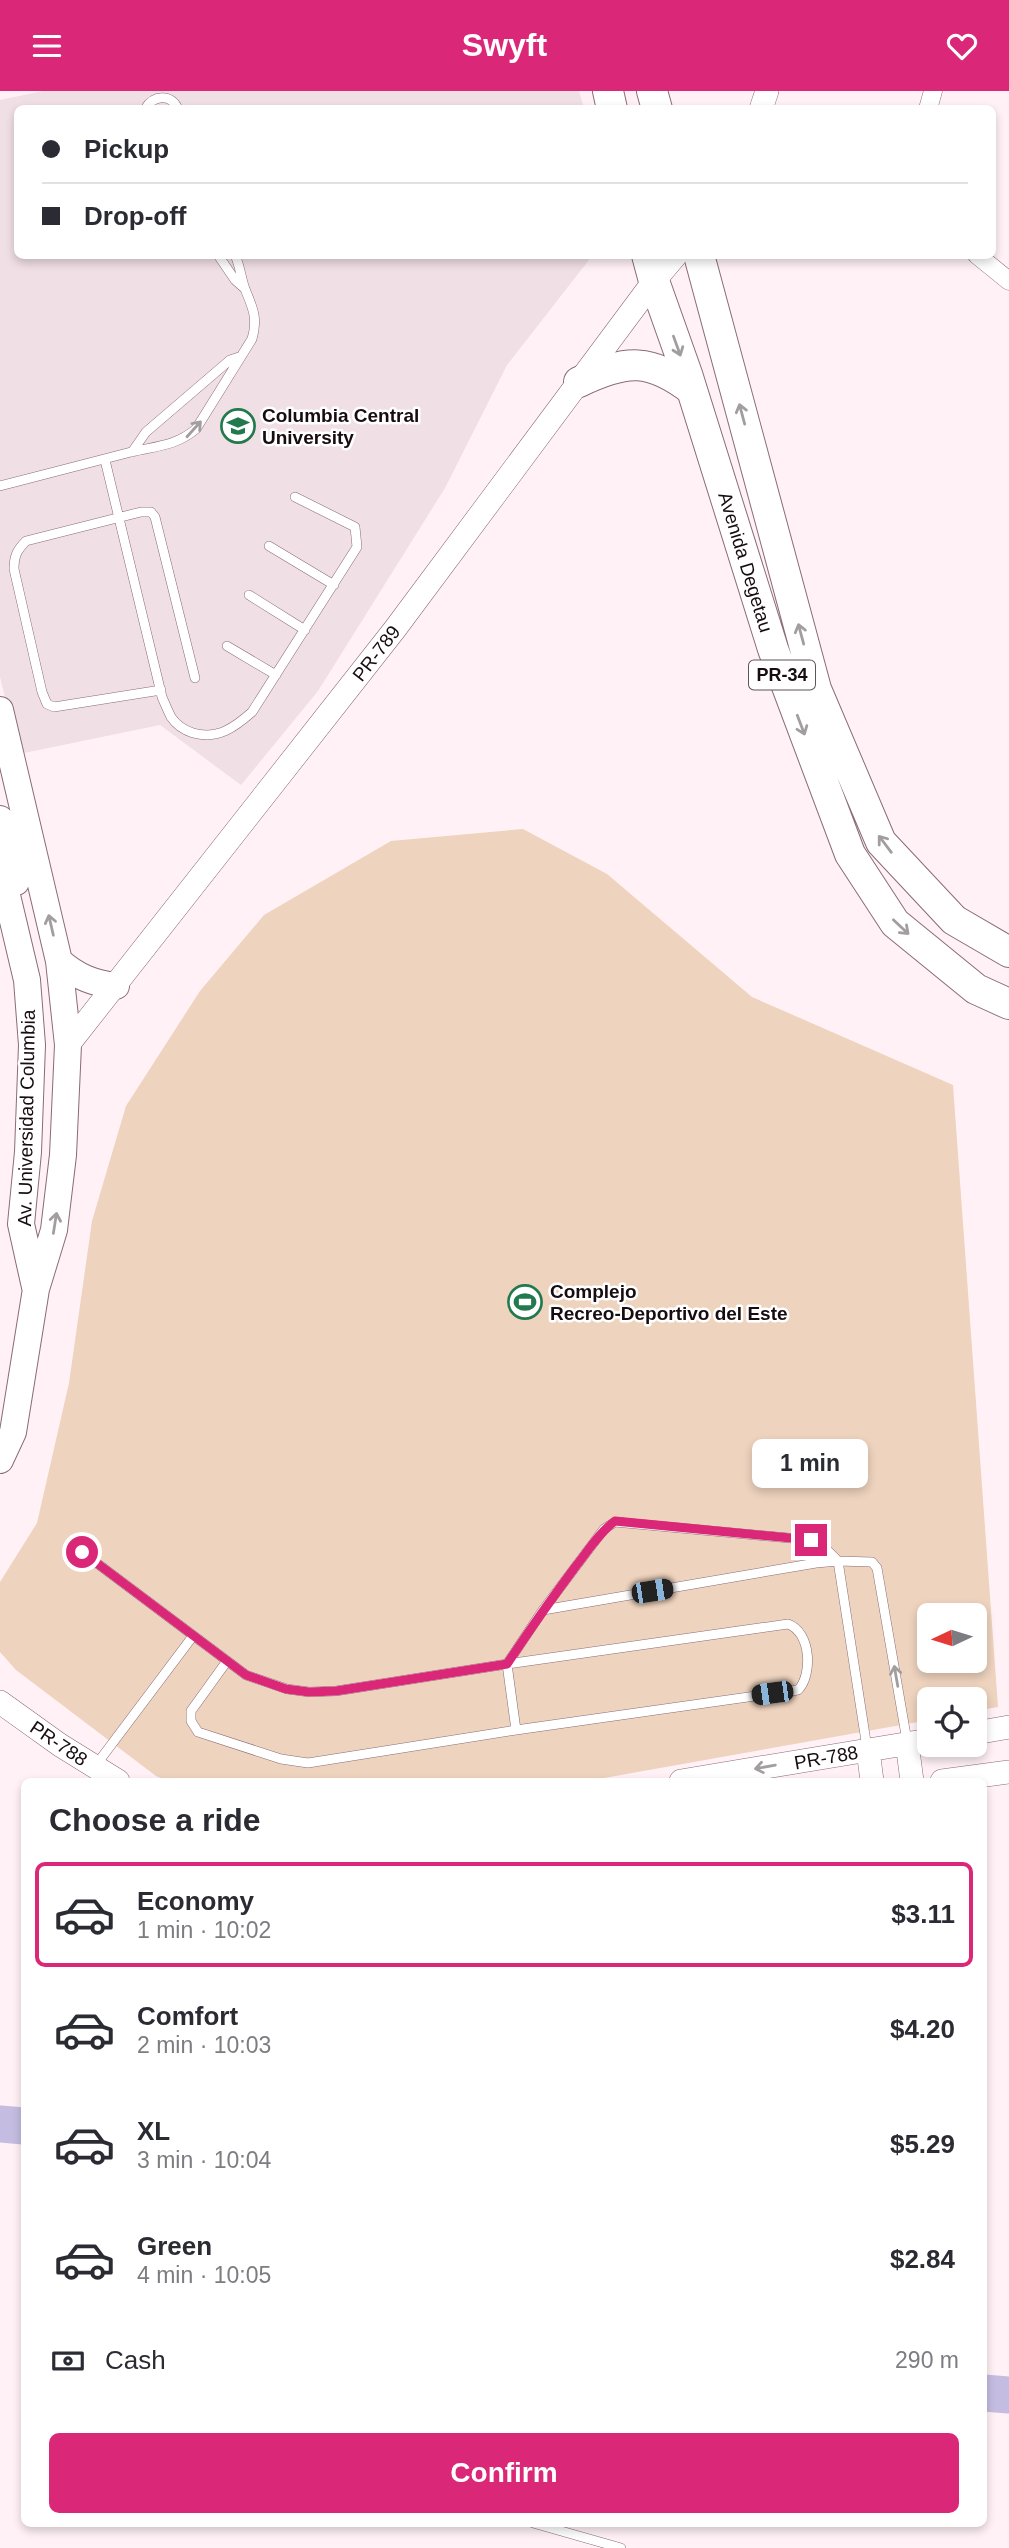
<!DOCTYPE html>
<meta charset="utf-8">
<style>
:root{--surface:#fff;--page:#f2f2f3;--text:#2b2b33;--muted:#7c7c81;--line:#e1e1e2;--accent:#db2777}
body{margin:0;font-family:Helvetica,sans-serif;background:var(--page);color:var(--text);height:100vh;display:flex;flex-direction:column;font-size:26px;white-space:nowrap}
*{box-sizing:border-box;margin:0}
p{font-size:23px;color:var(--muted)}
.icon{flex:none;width:38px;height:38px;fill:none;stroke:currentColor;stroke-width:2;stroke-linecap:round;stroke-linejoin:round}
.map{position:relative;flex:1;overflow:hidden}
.side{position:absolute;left:21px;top:1687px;width:966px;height:749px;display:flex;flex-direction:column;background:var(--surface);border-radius:10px;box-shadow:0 4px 10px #0003}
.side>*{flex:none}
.top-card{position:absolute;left:14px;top:14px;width:982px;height:154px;border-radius:10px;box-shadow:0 4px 10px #0003;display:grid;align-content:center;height:154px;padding:0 28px;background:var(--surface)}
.needle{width:46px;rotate:266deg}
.buttons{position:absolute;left:917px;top:1512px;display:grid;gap:14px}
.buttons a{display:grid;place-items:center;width:70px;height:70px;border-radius:10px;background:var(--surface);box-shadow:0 4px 10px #0003;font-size:35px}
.end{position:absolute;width:32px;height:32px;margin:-16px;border:9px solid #db2777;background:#fff;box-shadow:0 0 0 4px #fff}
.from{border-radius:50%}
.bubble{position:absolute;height:49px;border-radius:10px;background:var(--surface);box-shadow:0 4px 10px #0003;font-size:23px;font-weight:600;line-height:49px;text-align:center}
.car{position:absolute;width:21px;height:42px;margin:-21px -10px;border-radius:9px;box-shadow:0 0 5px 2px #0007;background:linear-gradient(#222 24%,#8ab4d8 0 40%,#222 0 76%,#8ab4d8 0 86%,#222 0)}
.top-card b{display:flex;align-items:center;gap:24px;height:66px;font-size:26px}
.top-card b+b{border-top:2px solid var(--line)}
.top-card i{width:18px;height:18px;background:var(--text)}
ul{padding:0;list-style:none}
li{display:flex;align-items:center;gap:21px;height:105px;margin:0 14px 10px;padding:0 14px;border:4px solid transparent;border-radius:10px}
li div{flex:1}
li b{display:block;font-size:26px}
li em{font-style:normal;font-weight:600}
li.selected{border-color:var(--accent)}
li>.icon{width:63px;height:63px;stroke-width:1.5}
h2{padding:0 28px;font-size:32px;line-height:84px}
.pay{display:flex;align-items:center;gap:18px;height:77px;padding:0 28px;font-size:26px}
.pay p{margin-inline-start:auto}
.action{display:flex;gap:14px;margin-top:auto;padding:14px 28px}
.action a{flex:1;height:80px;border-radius:10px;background:var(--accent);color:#fff;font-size:28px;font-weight:600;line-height:80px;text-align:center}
header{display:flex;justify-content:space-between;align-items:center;height:91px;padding:0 28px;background:var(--accent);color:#fff;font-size:32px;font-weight:600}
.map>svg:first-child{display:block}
</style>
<header><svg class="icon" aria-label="menu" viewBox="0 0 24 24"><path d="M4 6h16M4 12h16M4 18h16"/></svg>Swyft<svg class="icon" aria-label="heart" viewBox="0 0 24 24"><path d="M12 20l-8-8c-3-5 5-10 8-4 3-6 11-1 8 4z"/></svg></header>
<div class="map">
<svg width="1009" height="2457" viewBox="0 0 1009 2457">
<rect width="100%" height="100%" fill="#fff1f5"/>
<path fill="#f0dfe4" d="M43,0H579L584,17L18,18V164L592,165L507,274L445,397L318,600L241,694L160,634L19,663L0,586V9Z"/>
<path fill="#eed3be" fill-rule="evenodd" d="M523,738L607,783L752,906L953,994L998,1616L975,1620V1608H929V1629L587,1690H168L156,1685L16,1579L0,1561V1491L37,1432L69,1292L92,1130L126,1015L200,900L264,824L391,750ZM929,1524H975V1570H929Z"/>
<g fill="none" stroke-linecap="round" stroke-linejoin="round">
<path stroke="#c4bde1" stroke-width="37" d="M0,2033L24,2035
M984,2302L1009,2304"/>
<g stroke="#8a6c75" stroke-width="10">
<path id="service" d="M145,18C153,4 171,2 178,18
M218,164L235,189L244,197
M132,361L146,341L230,269L239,266
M105,369L162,606C165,613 168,620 171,626C177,635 184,639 193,642C218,649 235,636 252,621L357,456L355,436L295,406
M0,395C44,384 87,372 131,361C156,355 176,355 196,338L252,248C258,228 253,217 245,198C241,187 240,175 235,164
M269,455L334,494
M249,504L305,539
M227,555L276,584
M161,599L54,616L47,613L42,601L14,478C14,465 17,459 26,450L141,421H151L155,426L195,587
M82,1461L246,1584L287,1598L309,1601L336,1600L507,1573L788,1533C811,1541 813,1584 798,1599L516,1639L507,1573L543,1519L604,1438L615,1431L811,1449L826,1458L838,1470L867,1657
M543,1519L816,1472L838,1470L872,1471L877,1477L907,1650
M227,1570L191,1620V1630L198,1641L281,1668L308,1672L516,1639
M96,1674L193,1545
M533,2432L621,2457"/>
</g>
<g stroke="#8a6c75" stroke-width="19">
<path id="minor" d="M928,18L933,0
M977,164L1009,190"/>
</g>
<g stroke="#8a6c75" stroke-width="24">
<path id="tertiary" d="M761,18L767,0
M68,954L395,538L654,190L676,164
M0,1611L60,1654L118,1690
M975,1642L1009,1636
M907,1652L912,1690
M868,1659L872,1690
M681,1690L929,1649
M942,1690L1009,1681"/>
</g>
<g stroke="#8a6c75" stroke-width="28">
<path id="secondary" d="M0,619L59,870L68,954L63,1064L54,1139L36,1198L13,1341L0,1369
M0,728L16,791
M0,775L27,889L32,954L28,1061L21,1133L35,1196
M59,870C77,886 93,892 116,895"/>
</g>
<g stroke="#8a6c75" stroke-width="32">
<path id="primary" d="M608,0L612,18
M652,0L657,18
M647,164L654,190L687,283L773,558L850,763L895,832L976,898L1009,913
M699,164L816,598L881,751L954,829L1009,861
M579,291C627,268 650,267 692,299"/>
</g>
<use href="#service" stroke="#fff" stroke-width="9"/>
<use href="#minor" stroke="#fff" stroke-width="18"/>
<use href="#tertiary" stroke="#fff" stroke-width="23"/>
<use href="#secondary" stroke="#fff" stroke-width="26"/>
<use href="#primary" stroke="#fff" stroke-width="30"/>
</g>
<defs><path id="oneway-shaft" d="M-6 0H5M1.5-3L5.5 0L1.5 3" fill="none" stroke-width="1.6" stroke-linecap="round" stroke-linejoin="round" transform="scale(1.75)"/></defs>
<g stroke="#a29e9f">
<use href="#oneway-shaft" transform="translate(677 255) rotate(70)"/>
<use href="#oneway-shaft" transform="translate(742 323) rotate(-105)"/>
<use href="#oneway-shaft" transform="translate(194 338) rotate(-48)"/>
<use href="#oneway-shaft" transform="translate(801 543) rotate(-105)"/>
<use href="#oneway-shaft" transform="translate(801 634) rotate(69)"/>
<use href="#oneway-shaft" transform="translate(885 753) rotate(-127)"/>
<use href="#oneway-shaft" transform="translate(51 834) rotate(-103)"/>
<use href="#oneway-shaft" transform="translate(901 836) rotate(43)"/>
<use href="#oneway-shaft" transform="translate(55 1132) rotate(-81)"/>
<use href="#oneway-shaft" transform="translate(896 1585) rotate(-100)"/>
<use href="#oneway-shaft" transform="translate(765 1676) rotate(170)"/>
</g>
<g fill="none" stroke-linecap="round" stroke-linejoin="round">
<path stroke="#db2777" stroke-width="9" d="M82,1461L246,1584L286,1598L309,1601L336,1600L507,1573C529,1540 552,1507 576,1475C588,1460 599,1442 615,1430L811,1449"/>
</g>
<defs>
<g id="university-ring" transform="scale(1.75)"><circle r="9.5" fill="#fff" stroke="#22794d" stroke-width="1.5"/><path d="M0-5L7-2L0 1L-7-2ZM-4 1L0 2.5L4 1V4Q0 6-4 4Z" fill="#22794d"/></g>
<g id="stadium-ring" transform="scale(1.75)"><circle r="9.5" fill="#fff" stroke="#22794d" stroke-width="1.5"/><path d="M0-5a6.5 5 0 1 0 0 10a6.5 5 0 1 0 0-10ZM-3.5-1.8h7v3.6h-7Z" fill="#22794d"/></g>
</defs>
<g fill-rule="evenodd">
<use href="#university-ring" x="238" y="335"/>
<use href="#stadium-ring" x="525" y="1211"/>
</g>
<g text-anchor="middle" stroke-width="5" stroke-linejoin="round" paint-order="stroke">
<rect fill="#fff" stroke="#5d5558" stroke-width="2" x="749" y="569.5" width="66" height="29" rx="5"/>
<g font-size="18" font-weight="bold" fill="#170c10">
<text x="782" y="590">PR-34</text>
</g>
<g font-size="19" font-weight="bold" fill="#170c10" stroke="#fff" text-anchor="start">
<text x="262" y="331">Columbia Central<tspan x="262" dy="22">University</tspan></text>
<text x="550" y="1207">Complejo<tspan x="550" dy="22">Recreo-Deportivo del Este</tspan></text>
</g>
<g font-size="19" fill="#170c10" stroke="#fff">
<text transform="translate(746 471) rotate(73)" y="7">Avenida Degetau</text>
<text transform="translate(376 562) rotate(-52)" y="7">PR-789</text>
<text transform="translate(26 1027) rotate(-89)" y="7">Av. Universidad Columbia</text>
<text transform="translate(59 1652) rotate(34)" y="7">PR-788</text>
<text transform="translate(826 1666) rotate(-10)" y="7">PR-788</text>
</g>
</g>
</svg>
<div class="buttons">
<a><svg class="needle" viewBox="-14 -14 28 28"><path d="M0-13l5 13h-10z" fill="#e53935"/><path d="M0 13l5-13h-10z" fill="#7c7c81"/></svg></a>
<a><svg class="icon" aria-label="locate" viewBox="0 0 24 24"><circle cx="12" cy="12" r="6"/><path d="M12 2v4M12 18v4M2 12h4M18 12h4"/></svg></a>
</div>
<i class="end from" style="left:82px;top:1461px"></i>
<i class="end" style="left:811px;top:1449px"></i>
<div class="bubble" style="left:752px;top:1348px;width:116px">1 min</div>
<i class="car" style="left:652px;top:1500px;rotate:81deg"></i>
<i class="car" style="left:772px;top:1602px;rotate:262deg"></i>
<div class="top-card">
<b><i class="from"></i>Pickup</b>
<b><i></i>Drop-off</b>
</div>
<section class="side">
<h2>Choose a ride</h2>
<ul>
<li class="selected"><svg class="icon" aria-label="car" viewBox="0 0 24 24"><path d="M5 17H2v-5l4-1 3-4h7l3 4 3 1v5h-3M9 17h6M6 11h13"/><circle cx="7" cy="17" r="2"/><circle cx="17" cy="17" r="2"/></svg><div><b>Economy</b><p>1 min · 10:02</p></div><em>$3.11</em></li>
<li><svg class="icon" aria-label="car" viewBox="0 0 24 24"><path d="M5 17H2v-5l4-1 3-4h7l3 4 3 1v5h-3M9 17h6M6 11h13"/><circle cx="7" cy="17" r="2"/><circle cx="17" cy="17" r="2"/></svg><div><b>Comfort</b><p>2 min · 10:03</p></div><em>$4.20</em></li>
<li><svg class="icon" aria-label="car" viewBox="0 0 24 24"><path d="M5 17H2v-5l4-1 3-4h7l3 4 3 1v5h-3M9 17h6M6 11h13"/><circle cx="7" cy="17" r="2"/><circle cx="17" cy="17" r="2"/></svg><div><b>XL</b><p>3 min · 10:04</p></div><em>$5.29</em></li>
<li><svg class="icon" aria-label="car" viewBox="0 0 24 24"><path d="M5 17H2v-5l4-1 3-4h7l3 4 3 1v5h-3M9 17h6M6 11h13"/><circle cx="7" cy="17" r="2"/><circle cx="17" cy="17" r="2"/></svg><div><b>Green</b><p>4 min · 10:05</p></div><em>$2.84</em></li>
</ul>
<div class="pay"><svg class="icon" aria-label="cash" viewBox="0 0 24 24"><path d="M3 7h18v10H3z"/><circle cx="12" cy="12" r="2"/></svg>Cash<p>290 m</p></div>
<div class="action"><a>Confirm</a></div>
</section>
</div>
